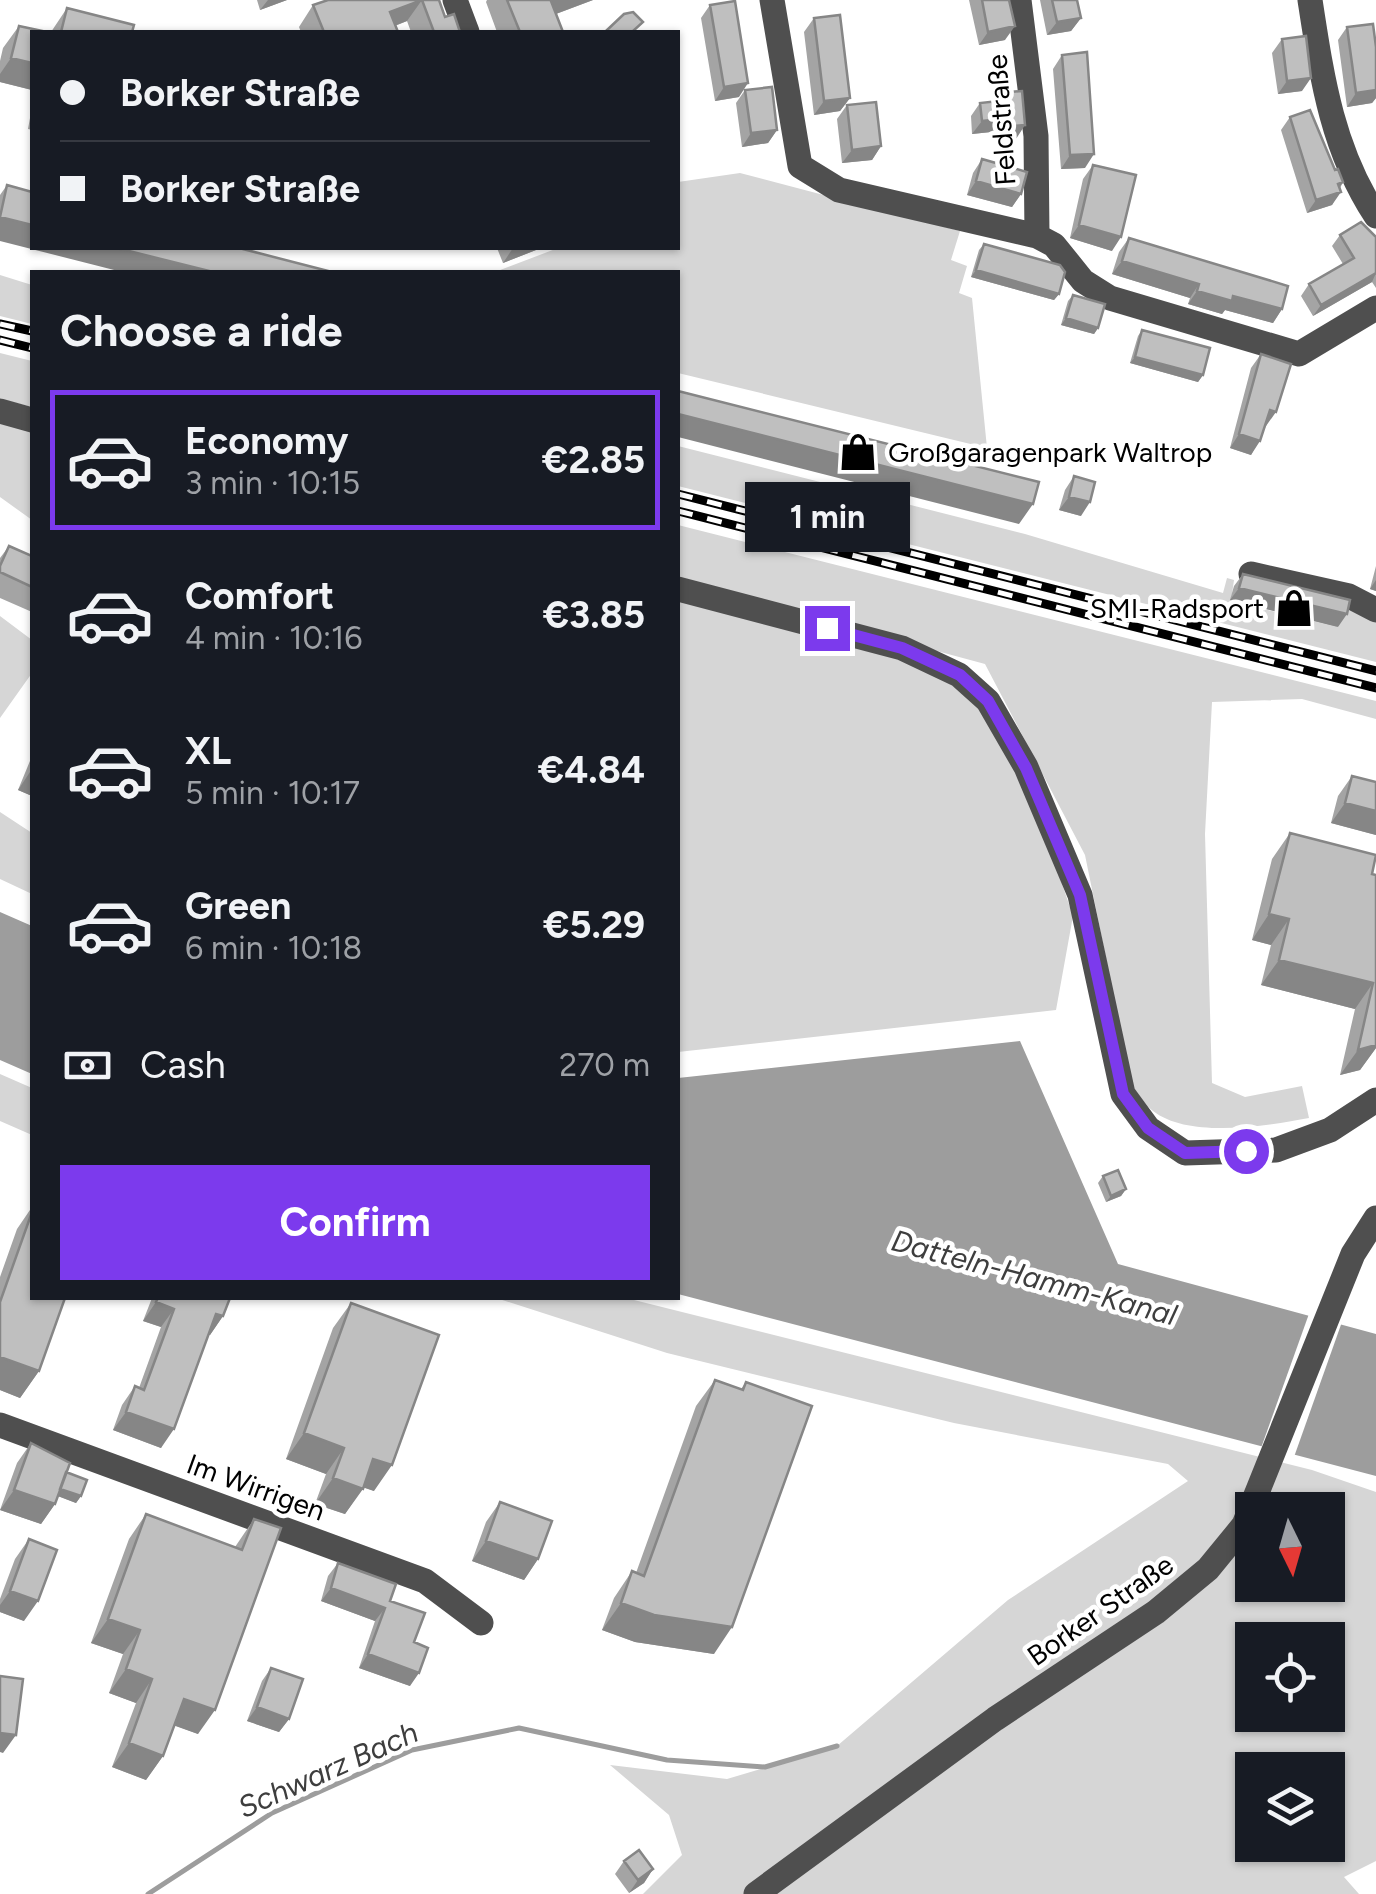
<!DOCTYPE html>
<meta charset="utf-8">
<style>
:root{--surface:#171b24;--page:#242831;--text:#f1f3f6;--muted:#9ea1a6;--line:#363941;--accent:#7c3aed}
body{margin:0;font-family:Figtree,sans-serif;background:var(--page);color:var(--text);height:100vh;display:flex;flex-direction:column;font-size:38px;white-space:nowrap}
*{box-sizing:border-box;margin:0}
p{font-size:32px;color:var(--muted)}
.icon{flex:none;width:55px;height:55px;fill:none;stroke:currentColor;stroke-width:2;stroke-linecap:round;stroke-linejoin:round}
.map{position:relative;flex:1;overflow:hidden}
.panel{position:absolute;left:30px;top:270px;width:650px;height:1030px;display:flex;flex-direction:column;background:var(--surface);border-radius:0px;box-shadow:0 2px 8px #0004}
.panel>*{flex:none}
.guide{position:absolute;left:30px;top:30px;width:650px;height:220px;border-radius:0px;box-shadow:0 2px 8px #0004;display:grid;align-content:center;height:220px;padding:0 30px;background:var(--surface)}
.needle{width:65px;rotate:175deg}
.fabs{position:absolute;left:1235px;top:1492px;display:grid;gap:20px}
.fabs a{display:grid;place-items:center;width:110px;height:110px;border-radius:0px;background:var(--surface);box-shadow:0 2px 8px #0004;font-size:50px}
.end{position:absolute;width:45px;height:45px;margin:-22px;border:12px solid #7c3aed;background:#fff;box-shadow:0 0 0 5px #fff}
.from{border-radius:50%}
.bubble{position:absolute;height:70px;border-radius:0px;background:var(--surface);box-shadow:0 2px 8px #0004;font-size:32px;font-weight:700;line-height:70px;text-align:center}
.guide b{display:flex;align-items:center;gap:35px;height:95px;font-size:38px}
.guide b+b{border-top:2px solid var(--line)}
.guide i{width:25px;height:25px;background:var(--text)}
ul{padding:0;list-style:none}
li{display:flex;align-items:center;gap:30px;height:140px;margin:0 20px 15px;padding:0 10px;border:5px solid transparent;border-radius:0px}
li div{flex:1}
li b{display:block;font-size:38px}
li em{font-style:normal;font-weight:700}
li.current{border-color:var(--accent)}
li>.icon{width:90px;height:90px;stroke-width:1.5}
h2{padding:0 30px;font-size:45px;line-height:120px}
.pay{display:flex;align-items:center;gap:25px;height:110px;padding:0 30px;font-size:38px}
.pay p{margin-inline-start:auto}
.button{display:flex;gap:20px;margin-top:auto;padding:20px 30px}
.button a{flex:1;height:115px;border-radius:0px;background:var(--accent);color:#fff;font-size:40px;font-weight:700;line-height:115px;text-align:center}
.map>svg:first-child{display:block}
</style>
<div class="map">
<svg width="1376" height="1894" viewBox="0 0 1376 1894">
<rect width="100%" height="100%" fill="#fff"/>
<path fill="#d6d6d6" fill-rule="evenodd" d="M740,173L960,231L951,260L967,266L959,293L972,298L987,448L678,373V272H495L558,248H678V182Z
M0,275L32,285V324L0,316Z
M0,353L32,361V407L0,399Z
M0,421L32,429V520L0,497Z
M678,446L1025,534L1223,593L1227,578L1234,580L1231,601L1338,627L1347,603L1376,618V662L678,486Z
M678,525L1376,701V719L1302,699L1212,702L1205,834L1212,1083L1245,1097L1302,1086L1309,1118C1267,1126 1189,1139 1153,1111C1145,1105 1139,1094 1132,1086L1085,855L985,664L678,581Z
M678,598L921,663L982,707L1036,808L1073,916L1056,1010L678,1052Z
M0,616L32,640V673L0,718Z
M0,812L32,833V894L0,879Z
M0,1074L32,1088V1135L0,1121Z
M496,1298H626L1312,1470L1376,1492V1861L1344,1877L1359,1894H643L682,1855L669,1815L610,1765L727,1779L837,1746L1008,1600L1188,1481L1168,1464L954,1423L667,1353ZM1252,1510H1328V1585H1252ZM1252,1640H1328V1715H1252ZM1252,1770H1328V1845H1252Z"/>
<path fill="#9d9d9d" d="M0,912L32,926V1074L0,1060Z
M1020,1041L1118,1264L1376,1334V1476L678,1294V1078Z"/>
<path fill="#fff" d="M1310,1311L1343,1319L1294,1457L1261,1448Z"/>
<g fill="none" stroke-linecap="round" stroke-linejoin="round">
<path stroke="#9d9d9d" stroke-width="5" d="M148,1894L272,1813L412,1750L519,1728L667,1760L765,1767L837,1746"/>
<path stroke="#4f4f4f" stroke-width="25" d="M455,0L467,32
M772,0L800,166L839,190L1037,236L1054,245L1083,281L1110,298L1299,354L1376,308
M1019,0L1036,136L1037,236
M1310,0C1322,78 1332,149 1376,216
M0,411L32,420
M1251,574L1349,596L1376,610
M678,589L902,648L959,675L988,701L1026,767L1080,895L1123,1094L1148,1128L1185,1153L1276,1150L1330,1130L1376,1100
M0,1425L425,1581L481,1623
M756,1894L995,1719L1156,1612L1208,1569L1244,1525L1353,1254L1376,1218"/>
<g stroke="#000" stroke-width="9">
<path id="rail" d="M0,324L32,331
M0,340L32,348
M678,494L1376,671
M678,511L1376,688"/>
</g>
<use href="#rail" stroke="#fff" stroke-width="5" stroke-dasharray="15" stroke-linecap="butt"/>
</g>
<path fill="#a4a4a4" d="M257,0H287L260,10Z
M439,0L445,17L460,32H411L407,21L395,26L398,32H301L299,27L313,5Z
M487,0H593L556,14L563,32H497L486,2Z
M969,0H1009L1005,40L979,45Z
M1040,0H1077L1081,18L1071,31L1047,35Z
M710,5L739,97L715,101L701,18Z
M67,8L132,32H51Z
M814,18L850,98L840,111L814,115L804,32Z
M19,26L32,90L0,82V61L3,48Z
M1347,27L1376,47V98L1372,103L1347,107L1338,40Z
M1282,39L1302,91L1278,94L1272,53Z
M1062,55L1085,168L1061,169L1053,69Z
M745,90L777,130L768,143L742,147L736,103Z
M998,93L1016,139L992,141L991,132L972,134L971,116L980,103L992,102Z
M847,105L881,146L872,160L842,163L837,119Z
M32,107V130L28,129Z
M1290,117L1335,170L1343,182L1332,205L1307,213L1281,130Z
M982,159L1021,194L1012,207L967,195L973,173Z
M1093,165L1112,251L1070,238L1083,179Z
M7,185L0,241V195Z
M1340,235L1376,237V288L1372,282L1313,316L1301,296L1309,284L1343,264L1332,246Z
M1129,238L1282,309L1273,323L1225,310L1222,314L1188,304L1190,298L1112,274L1119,252Z
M984,244L1059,294L1054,300L971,277L979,250Z
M497,248H537L536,250L503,263Z
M1073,295L1098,328L1094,334L1061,325L1068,301Z
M1142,330L1203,375L1198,382L1130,363L1138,336Z
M1261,354L1266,426L1251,455L1230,448L1251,368Z
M1074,476L1081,516L1059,510L1065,490Z
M9,546L32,556V612L0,598V558Z
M1376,566V591L1370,589Z
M1243,574L1338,627L1230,600L1234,586Z
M32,756V796L18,790Z
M1352,776L1376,782V835L1331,823L1338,796Z
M1290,833L1372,874L1376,1048L1360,1070L1340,1075L1355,1009L1261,985L1271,945L1252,940L1272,859Z
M1103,1176L1126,1189L1121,1196L1106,1202L1098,1183Z
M32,1207V1298L39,1371L20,1398L0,1390V1277L17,1229Z
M152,1298H230L223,1316L210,1335L208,1334L161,1448L113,1430L122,1405L135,1386L139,1388L161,1327L143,1321Z
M351,1303L374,1491L363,1487L345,1514L315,1504L326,1474L286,1459L333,1328Z
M715,1380L741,1389L746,1382L714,1654L635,1642L602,1630L614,1598L632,1571L636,1573L696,1406Z
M31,1443L81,1496L76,1503L58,1496L55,1504L41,1524L0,1510L17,1463Z
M500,1502L538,1559L524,1580L472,1561L486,1522Z
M146,1514L235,1547L254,1519L198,1734L174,1725L163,1756L146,1780L112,1767L136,1703L109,1693L123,1654L91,1643L129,1539Z
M29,1539L24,1621L0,1612V1599L15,1559Z
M338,1563L390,1601L414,1642L410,1686L359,1668L375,1621L321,1601L328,1576Z
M271,1668L289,1719L279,1732L247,1721L262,1681Z
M624,1861L653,1869L644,1883L629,1893L615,1874Z"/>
<path fill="#868686" d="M268,0H287L260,10Z
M422,0L407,21L378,32L390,12Z
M553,0H593L537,21Z
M1081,18L1071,31L1047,35L1057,22Z
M1015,26L1005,40L979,45L988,32Z
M11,58L32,63V90L0,82V74Z
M1311,78L1302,91L1278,94L1287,81Z
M748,83L739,97L715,101L724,87Z
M1376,90V98L1372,103L1347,107L1356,93Z
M850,98L840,111L814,115L824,101Z
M1001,119L991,132L972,134L982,121Z
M1025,125L1016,139L992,141L1001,127Z
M777,130L768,143L742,147L751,133Z
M881,146L872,160L842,163L852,150Z
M1094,154L1085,168L1061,169L1070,155Z
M976,181L1021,194L1012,207L967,195Z
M1343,182L1335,194L1341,192L1332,205L1307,213L1316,200L1338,184Z
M0,217L32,225V248H117L213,272H122L0,241Z
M1079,225L1121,237L1112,251L1070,238Z
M513,248H537L536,250L503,263Z
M1122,261L1199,284L1190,298L1112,274Z
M976,270L1059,294L1054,300L971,277Z
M1376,273L1372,282L1313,316L1321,305Z
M1197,291L1233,296L1282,309L1273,323L1225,310L1222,314L1188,304Z
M1066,318L1098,328L1094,334L1061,325Z
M1135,357L1203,375L1198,382L1130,363Z
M1270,410L1276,412L1266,426L1261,424Z
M678,414L1033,504L1019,524L678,437Z
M1239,434L1260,441L1251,455L1230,448Z
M1069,497L1090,502L1081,516L1059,510Z
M1376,580V591L1370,589Z
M1239,588L1347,614L1338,627L1230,600Z
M32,769V796L18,790Z
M1345,803L1376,811V835L1331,823Z
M1269,914L1289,919L1271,945L1252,940Z
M1279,960L1373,983L1355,1009L1261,985Z
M1376,1032V1048L1360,1070L1340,1075L1358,1050Z
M1126,1189L1121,1196L1106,1202L1111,1196Z
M156,1302L174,1309L161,1327L143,1321Z
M216,1314L223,1316L210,1335L203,1332Z
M0,1357L39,1371L20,1398L0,1390Z
M126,1412L174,1429L161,1448L113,1430Z
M304,1433L344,1448L326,1474L286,1459Z
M373,1459L392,1465L374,1491L356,1485Z
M333,1478L363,1489L345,1514L315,1504Z
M60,1489L81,1496L76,1503L55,1495Z
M14,1490L55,1504L41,1524L0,1510Z
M486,1541L538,1559L524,1580L472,1561Z
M331,1588L385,1608L375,1621L321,1601Z
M10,1591L38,1601L24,1621L0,1612V1605Z
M621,1603L732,1627L714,1654L635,1642L602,1630Z
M108,1619L140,1630L123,1654L91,1643Z
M368,1654L419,1673L410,1686L359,1668Z
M126,1669L152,1679L136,1703L109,1693Z
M184,1699L215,1710L198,1734L167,1723Z
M257,1707L289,1719L279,1732L247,1721Z
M0,1733L16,1735L3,1753L0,1752Z
M129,1743L163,1756L146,1780L112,1767Z
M653,1869L644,1883L629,1893L638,1880Z"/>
<path fill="#bfbfbf" stroke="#868686" stroke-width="2.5" d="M328,0H439L445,17L454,14L460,32H434L422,0L390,12L398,32H324L313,5Z
M507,0H553L551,1L563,32H520Z
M982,0H1009L1015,26L988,32Z
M1052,0H1077L1081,18L1057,22Z
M735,1L748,83L724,87L710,5Z
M67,8L134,25L132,32H61Z
M633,12L643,22L632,32H602L606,31L624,14Z
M840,15L850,98L824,101L814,18Z
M1373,24L1376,47V90L1356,93L1347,27Z
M19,26L47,32H32V63L11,58Z
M1306,36L1311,78L1287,81L1282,39Z
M1087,52L1094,154L1070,155L1062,55Z
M772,87L777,130L751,133L745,90Z
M1022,91L1025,125L1001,127V119L982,121L980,103L999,101L998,93Z
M876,102L881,146L852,150L847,105Z
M1310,110L1335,170L1338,169L1343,182L1338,184L1341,192L1316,200L1290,117Z
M982,159L1027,172L1021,194L976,181Z
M1093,165L1136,175L1121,237L1079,225Z
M7,185L32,192V225L0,217Z
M1361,222L1376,237V273L1321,305L1309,284L1354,258L1340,235Z
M1129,238L1288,286L1282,309L1233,296L1232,301L1197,291L1199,284L1122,261Z
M984,244L1060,265L1065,272L1059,294L976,270Z
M117,248H239L332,272H213Z
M1073,295L1105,304L1098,328L1066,318Z
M1142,330L1210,348L1203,375L1135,357Z
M1261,354L1291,364L1276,412L1270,410L1260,441L1239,434Z
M678,391L1039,482L1033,504L678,414Z
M1074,476L1095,482L1090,502L1069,497Z
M9,546L32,556V587L0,572V566Z
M1243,574L1350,600L1347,614L1239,588Z
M1352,776L1376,782V811L1345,803Z
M1290,833L1376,855L1372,874L1376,875V1045L1358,1050L1373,983L1279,960L1289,919L1269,914Z
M1118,1170L1126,1189L1111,1196L1103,1176Z
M32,1212V1298H65L39,1371L0,1357V1302Z
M158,1298H230L223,1316L216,1314L174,1429L126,1412L135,1386L144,1390L174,1309L156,1302Z
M351,1303L439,1335L392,1465L373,1459L363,1489L333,1478L344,1448L304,1433Z
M715,1380L743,1390L746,1382L812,1406L732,1627L654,1615L621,1603L632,1571L644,1576Z
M31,1443L70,1463L55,1504L14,1490Z
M66,1472L87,1480L81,1496L60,1489Z
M500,1502L552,1521L538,1559L486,1541Z
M146,1514L242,1550L254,1519L281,1528L215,1710L184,1699L163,1756L129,1743L152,1679L126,1669L140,1630L108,1619Z
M29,1539L57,1550L38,1601L10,1591Z
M338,1563L396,1584L390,1601L425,1613L414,1642L428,1648L419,1673L368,1654L385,1608L331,1588Z
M271,1668L303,1679L289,1719L257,1707Z
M0,1676L23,1679L16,1735L0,1733Z
M639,1850L653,1869L638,1880L624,1861Z"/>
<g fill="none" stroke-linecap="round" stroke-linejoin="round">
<path stroke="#7c3aed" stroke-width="12" d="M827,628L902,648L960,675L988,701L1026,768L1080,895L1123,1094L1148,1128L1185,1153L1246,1151"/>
</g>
<defs>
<g id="shop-bare" transform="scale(3)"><path d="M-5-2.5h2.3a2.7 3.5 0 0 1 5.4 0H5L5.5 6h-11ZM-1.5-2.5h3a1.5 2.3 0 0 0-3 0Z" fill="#000" stroke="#fff" stroke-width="2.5" paint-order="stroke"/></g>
</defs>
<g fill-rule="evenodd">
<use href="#shop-bare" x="858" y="452"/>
<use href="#shop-bare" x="1294" y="608"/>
</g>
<g text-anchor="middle" stroke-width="9" stroke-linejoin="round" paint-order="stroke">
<g font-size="28" fill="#000" stroke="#fff">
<text transform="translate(1001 120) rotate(-94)" y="10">Feldstraße</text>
<text transform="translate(256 1487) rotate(20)" y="10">Im Wirrigen</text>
<text transform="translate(1100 1610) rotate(-35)" y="10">Borker Straße</text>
</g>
<g font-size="28" fill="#000" stroke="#fff" text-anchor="start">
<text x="888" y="462">Großgaragenpark Waltrop</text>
<text x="1264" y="618" text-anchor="end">SMI-Radsport</text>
</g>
<g font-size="30" font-style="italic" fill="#3e3e3e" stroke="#fff">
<text transform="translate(1034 1278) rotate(15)" y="10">Datteln-Hamm-Kanal</text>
<text transform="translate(328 1770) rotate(-24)" y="10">Schwarz Bach</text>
</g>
</g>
</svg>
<div class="fabs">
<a><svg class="needle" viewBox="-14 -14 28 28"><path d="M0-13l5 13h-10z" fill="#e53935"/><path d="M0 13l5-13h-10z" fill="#9ea1a6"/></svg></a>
<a><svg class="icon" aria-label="locate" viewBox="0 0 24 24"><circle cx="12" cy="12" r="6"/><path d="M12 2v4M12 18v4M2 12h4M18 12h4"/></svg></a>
<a><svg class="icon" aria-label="layers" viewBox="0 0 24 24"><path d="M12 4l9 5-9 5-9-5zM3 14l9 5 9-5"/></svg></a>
</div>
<i class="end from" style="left:1246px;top:1151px"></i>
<i class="end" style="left:827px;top:628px"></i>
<div class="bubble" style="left:745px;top:482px;width:165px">1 min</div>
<div class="guide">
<b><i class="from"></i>Borker Straße</b>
<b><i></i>Borker Straße</b>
</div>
<section class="panel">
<h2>Choose a ride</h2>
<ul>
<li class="current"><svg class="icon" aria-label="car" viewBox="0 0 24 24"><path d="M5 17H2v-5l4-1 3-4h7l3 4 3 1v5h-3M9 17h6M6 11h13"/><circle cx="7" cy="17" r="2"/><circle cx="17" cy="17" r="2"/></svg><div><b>Economy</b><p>3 min · 10:15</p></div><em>€2.85</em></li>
<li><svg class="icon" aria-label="car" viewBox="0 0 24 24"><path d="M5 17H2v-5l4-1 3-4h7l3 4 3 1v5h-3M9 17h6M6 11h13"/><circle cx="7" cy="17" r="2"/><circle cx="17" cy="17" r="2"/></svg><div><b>Comfort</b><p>4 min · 10:16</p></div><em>€3.85</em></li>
<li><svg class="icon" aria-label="car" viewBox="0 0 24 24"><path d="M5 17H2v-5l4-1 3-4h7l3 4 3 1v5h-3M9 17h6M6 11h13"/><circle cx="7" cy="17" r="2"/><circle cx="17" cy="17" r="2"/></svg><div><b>XL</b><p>5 min · 10:17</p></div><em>€4.84</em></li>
<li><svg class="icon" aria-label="car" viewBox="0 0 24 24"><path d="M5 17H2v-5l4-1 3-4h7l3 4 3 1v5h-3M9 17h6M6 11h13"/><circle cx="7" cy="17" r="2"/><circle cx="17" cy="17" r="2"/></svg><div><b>Green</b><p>6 min · 10:18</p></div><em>€5.29</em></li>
</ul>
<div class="pay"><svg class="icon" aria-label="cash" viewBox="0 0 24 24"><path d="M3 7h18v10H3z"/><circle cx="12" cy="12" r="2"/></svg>Cash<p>270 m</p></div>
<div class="button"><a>Confirm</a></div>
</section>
</div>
